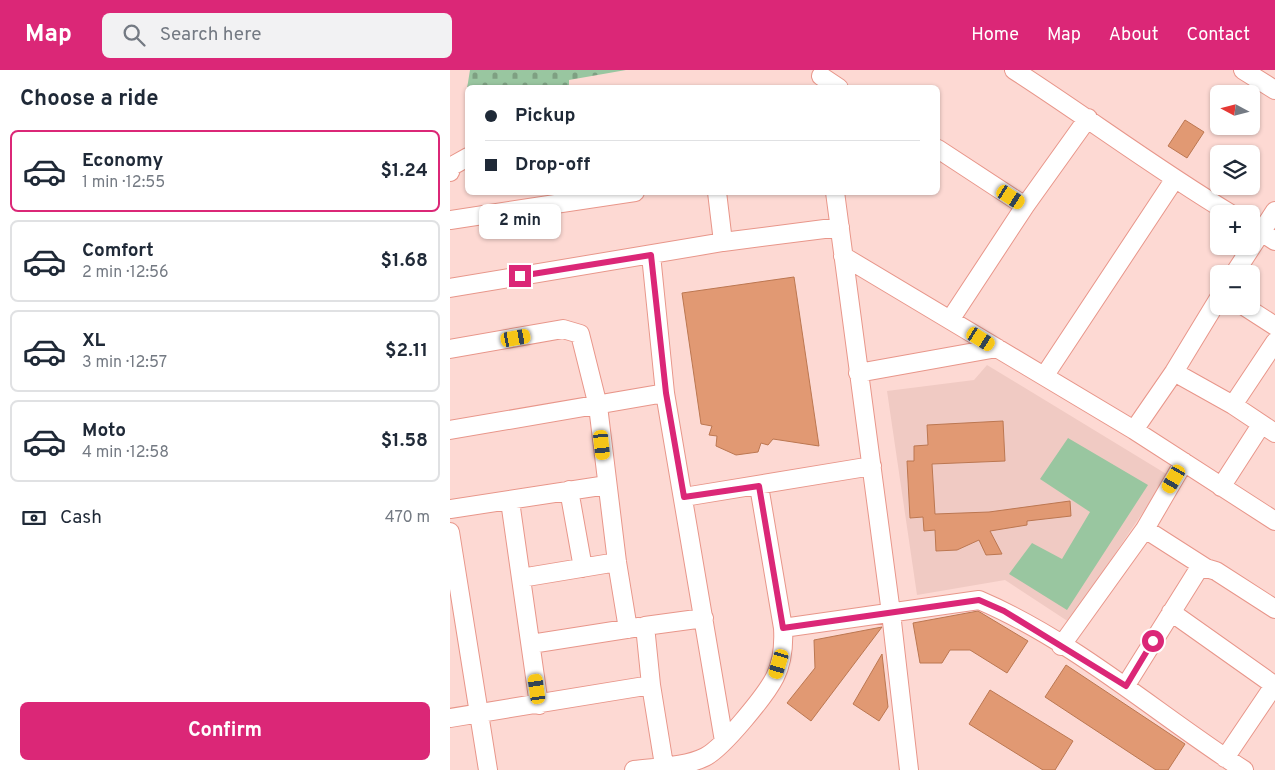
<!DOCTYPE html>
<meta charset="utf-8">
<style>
:root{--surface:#fff;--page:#f2f2f3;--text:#1f2937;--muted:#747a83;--line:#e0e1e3;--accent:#db2777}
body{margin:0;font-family:Overpass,sans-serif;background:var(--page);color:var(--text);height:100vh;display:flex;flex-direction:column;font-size:19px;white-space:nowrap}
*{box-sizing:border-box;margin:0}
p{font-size:16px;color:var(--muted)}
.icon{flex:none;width:28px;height:28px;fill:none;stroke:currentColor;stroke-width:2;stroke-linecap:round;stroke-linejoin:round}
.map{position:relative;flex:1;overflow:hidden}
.sheet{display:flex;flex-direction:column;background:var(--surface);width:450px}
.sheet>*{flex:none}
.hud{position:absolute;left:15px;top:15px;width:475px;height:110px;border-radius:8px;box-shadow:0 1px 4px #0004;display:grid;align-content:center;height:110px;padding:0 20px;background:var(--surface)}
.needle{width:32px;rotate:277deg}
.tools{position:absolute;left:760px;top:15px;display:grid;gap:10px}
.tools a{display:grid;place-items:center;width:50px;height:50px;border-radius:8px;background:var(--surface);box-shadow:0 1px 4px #0004;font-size:25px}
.end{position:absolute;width:22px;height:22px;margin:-11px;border:6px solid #db2777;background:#fff;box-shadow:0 0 0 2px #fff}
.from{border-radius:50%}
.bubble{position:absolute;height:35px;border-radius:8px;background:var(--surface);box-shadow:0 1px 4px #0004;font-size:16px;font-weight:700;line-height:35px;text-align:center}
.car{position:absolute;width:15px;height:30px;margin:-15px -8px;border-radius:6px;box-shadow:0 0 4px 1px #0007;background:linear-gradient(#f5c518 24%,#345 0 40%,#f5c518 0 76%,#345 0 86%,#f5c518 0)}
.hud b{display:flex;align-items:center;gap:18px;height:48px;font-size:19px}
.hud b+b{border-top:1px solid var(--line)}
.hud i{width:12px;height:12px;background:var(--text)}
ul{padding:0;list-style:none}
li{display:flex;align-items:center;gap:15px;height:82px;margin:0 10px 8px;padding:0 10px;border:2px solid var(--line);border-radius:8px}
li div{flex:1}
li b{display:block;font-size:19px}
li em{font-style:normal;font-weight:700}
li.current{border-color:var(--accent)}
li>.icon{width:45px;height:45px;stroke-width:1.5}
h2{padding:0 20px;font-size:22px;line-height:60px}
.pay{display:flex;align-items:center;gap:12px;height:55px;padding:0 20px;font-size:19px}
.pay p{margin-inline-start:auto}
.primary-button{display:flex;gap:10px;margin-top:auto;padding:10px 20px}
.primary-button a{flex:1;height:58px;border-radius:8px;background:var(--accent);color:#fff;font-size:20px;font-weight:700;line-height:58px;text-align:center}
header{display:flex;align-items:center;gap:30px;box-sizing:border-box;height:70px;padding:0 25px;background:var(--accent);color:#fff}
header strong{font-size:24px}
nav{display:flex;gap:28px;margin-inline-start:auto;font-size:18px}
.search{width:350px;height:45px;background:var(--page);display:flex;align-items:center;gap:12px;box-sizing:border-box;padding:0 18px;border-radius:8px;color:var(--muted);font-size:19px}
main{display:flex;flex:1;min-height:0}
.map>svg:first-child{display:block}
</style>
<header>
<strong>Map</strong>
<div class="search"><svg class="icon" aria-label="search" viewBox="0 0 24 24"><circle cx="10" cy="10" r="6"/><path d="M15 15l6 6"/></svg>Search here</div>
<nav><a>Home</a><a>Map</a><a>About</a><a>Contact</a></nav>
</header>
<main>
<section class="sheet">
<h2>Choose a ride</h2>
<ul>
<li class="current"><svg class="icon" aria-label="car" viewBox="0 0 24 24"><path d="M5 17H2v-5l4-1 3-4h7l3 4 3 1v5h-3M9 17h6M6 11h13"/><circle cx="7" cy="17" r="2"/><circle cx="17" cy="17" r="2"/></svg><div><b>Economy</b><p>1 min · 12:55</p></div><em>$1.24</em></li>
<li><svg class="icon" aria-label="car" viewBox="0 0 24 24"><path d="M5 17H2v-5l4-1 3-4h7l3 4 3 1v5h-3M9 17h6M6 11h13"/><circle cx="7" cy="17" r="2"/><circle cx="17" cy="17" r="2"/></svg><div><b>Comfort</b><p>2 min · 12:56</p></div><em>$1.68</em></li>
<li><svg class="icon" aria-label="car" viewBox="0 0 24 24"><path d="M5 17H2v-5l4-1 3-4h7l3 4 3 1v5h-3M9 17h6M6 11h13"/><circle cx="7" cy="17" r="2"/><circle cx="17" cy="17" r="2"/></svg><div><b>XL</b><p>3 min · 12:57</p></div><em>$2.11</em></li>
<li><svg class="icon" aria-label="car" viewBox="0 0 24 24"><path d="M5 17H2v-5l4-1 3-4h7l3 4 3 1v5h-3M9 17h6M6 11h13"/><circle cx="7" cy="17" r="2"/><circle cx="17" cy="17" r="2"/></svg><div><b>Moto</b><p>4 min · 12:58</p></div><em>$1.58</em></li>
</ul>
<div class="pay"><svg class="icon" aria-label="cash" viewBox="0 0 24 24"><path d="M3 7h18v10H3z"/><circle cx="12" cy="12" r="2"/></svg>Cash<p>470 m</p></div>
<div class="primary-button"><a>Confirm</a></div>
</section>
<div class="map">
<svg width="825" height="700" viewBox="0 0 825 700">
<defs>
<pattern id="cemetery-stones" width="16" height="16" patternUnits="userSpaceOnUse" patternTransform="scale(1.25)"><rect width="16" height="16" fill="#99c6a0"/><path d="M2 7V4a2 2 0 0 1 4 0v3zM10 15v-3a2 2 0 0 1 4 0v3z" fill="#7ea082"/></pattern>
</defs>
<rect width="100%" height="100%" fill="#fdd9d3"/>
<path fill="#f0cac3" d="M537,295L718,405L619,552L555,510L467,525L437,321L524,310Z"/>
<path fill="url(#cemetery-stones)" d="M20,0H176L119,10V17L18,18L17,31H15Z"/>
<path fill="#99c6a0" d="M618,368L698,415L617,540L559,504L582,473L612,489L640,442L590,409Z"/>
<path fill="#e19973" stroke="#bc7751" d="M735,50L754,62L737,88L718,76Z
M344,207L369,376L323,369L318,375L311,373L308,382L286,385L266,376L267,366L259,365L262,356L251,354L232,223Z
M553,351L555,391L482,394L485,444L539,442L620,431L621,446L577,451V455L540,461L552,484L536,485L529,470L507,480L486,481L485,460L474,461L473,447L460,448L457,391H464V376L478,375L477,355Z
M528,541L578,571L557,603L520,580H500L492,593H470L463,553Z
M432,557L361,651L337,633L365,598L364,570Z
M432,584L438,637L429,651L403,634Z
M616,595L735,674L718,700H706L595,627Z
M540,620L623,671L605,700H593L519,654Z"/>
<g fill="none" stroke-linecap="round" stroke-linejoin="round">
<g stroke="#e8968a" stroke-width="20">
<path id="minor" d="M564,0C637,47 706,99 781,144
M793,0L825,20
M371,6L389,18
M488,79L575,136
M0,102L2,96L18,87
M267,122L273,172
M385,122L441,543L459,700
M0,150L185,122
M802,156L825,171
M201,185L215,323L274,671
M393,186L684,360L825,451
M784,204L825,141
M0,218L273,172L390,157
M794,236L825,256
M500,250L575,136L638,48
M0,279L113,259L130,264L148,336L167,492L178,559
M724,302L783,335L825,363
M408,303L547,278
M595,305L724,110
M783,335L825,272
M0,360L215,323
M684,360L724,302L769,228
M771,417L811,355
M119,420L133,498
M234,427L422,396
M60,431L89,635
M0,439L157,415
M695,459L756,498
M0,462L38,700
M71,508L167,492
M721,542L824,615
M333,558L529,530C625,571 707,644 794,700
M81,574L189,557
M611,576L695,459L734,392
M201,615L214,695
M676,615L748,500L756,498L766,501L825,539
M0,648L201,615L195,556L254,548
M775,688L825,614
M184,700C206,697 235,697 255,687C273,678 316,625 325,607C333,591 334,575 333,558L309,416"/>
</g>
<use href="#minor" stroke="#fff" stroke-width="18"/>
</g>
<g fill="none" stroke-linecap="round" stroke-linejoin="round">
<path stroke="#db2777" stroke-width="6" d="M70,206L201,185L216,323L234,427L309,416L333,558L529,530L554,541L676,616L703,571"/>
</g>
</svg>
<div class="tools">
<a><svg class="needle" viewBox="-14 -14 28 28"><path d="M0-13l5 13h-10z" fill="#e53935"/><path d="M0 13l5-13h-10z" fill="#747a83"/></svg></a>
<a><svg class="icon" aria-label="layers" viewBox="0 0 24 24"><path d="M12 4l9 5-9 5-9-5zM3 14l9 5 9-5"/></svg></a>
<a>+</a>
<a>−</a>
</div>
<i class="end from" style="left:703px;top:571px"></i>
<i class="end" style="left:70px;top:206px"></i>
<div class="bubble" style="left:29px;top:134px;width:82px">2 min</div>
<i class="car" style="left:561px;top:127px;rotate:123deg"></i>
<i class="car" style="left:66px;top:268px;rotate:80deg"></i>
<i class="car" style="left:531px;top:269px;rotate:122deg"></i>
<i class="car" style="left:152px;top:375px;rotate:174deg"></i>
<i class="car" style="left:724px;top:409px;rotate:210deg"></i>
<i class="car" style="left:329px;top:594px;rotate:197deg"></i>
<i class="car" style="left:87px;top:619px;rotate:352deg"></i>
<div class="hud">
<b><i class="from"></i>Pickup</b>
<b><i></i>Drop-off</b>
</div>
</div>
</main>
